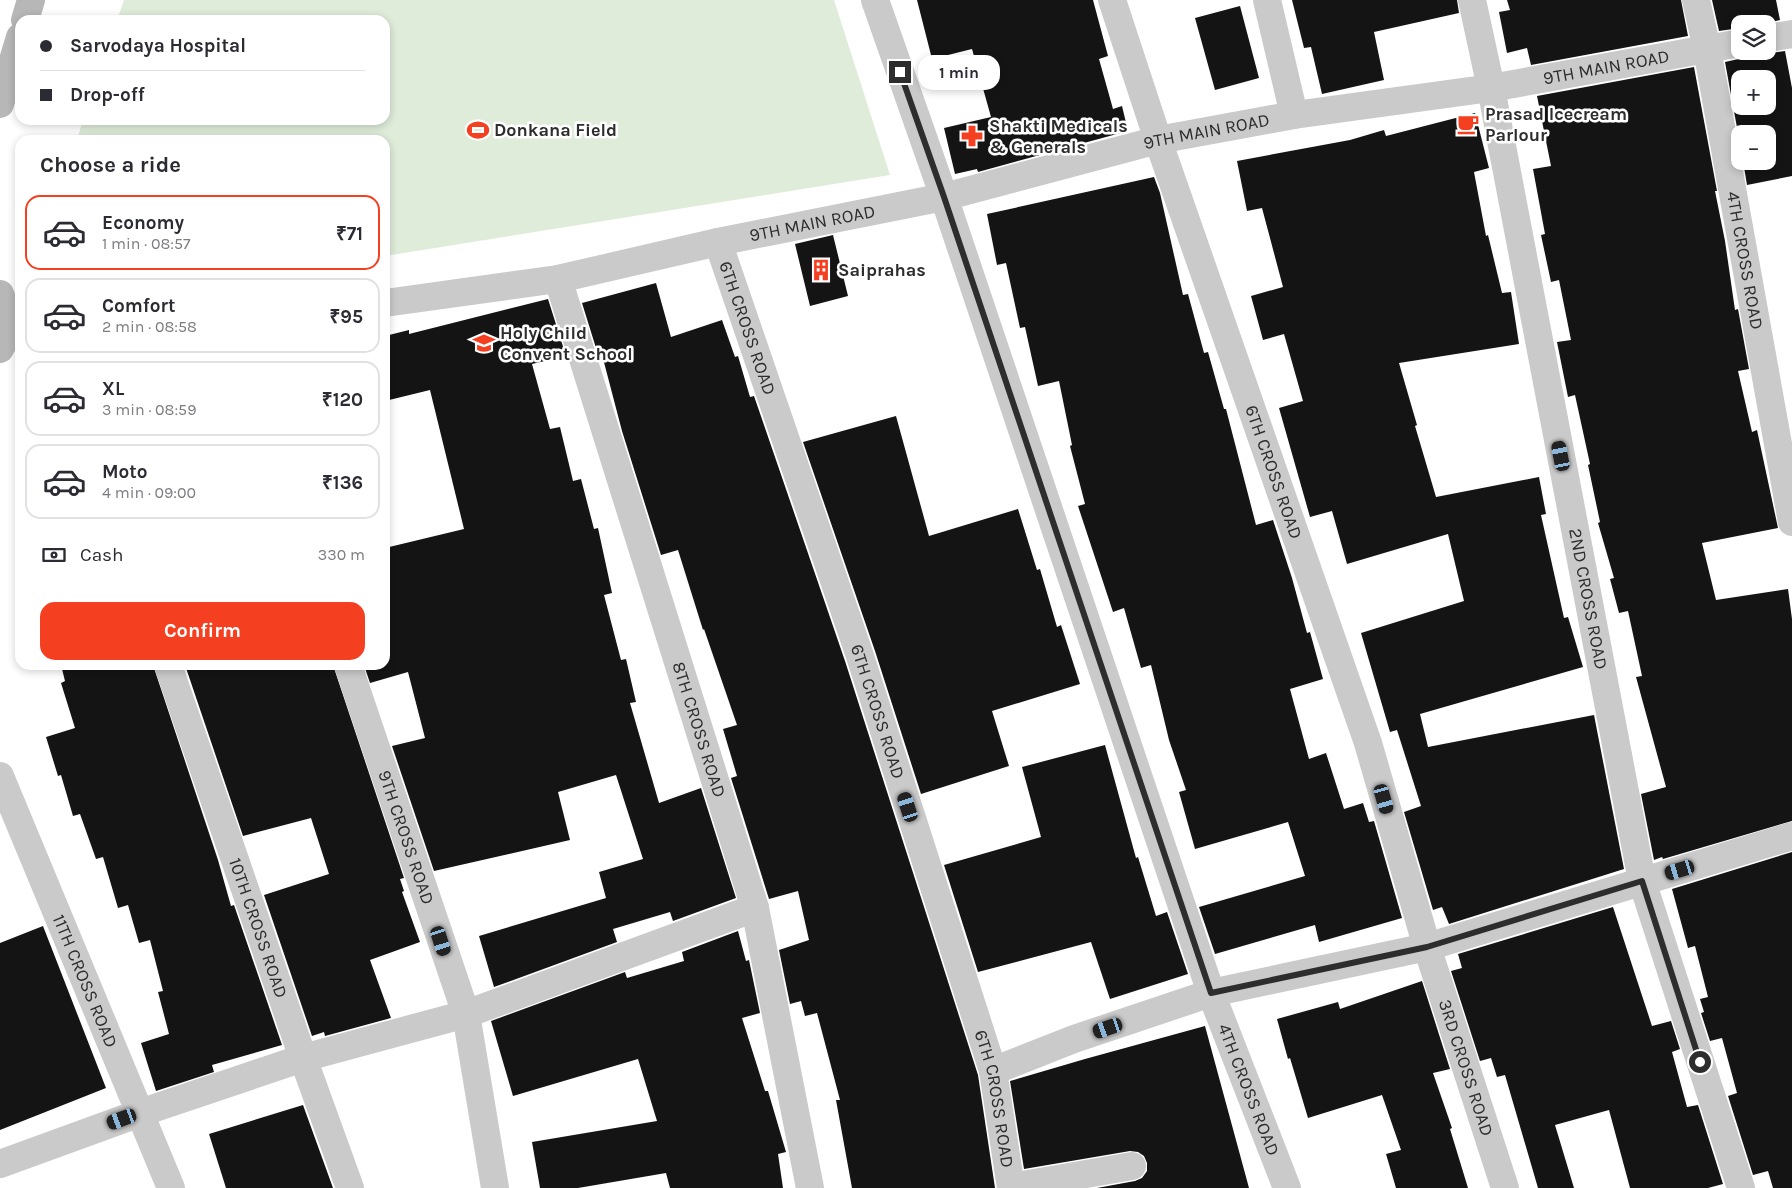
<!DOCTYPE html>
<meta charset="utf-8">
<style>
:root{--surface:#fff;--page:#f2f2f3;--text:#2b2b33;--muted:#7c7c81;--line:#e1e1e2;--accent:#f43f20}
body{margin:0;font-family:Karla,sans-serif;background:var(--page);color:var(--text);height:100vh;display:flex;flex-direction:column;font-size:19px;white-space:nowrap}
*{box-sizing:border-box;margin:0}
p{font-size:16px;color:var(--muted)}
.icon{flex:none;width:28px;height:28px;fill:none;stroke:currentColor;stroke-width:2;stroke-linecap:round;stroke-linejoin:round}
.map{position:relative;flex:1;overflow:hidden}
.details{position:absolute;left:15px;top:135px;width:375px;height:535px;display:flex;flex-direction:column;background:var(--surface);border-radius:15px;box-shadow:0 2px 8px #0003}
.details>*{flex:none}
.top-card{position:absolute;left:15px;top:15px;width:375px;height:110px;border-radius:15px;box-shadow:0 2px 8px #0003;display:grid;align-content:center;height:110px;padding:0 25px;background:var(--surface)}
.tools{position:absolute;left:1731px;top:15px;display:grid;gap:10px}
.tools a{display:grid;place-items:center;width:45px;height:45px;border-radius:10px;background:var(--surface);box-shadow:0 2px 8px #0003;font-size:25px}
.end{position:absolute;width:22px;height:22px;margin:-11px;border:6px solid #2d2d2d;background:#fff;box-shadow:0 0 0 2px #fff}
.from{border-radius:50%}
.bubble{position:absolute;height:35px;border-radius:15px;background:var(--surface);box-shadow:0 2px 8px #0003;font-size:16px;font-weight:700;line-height:35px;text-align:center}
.car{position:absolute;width:15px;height:30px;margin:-15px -8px;border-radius:6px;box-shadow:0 0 4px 1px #0007;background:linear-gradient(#222 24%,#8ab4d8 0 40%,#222 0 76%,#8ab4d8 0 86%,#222 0)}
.top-card b{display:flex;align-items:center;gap:18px;height:48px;font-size:19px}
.top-card b+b{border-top:1px solid var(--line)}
.top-card i{width:12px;height:12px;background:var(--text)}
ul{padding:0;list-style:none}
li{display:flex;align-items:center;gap:15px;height:75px;margin:0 10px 8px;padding:0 15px;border:2px solid var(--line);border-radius:15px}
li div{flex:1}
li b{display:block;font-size:19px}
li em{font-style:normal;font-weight:700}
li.current{border-color:var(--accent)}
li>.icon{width:45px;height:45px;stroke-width:1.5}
h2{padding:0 25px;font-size:22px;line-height:60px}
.pay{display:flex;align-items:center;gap:12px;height:55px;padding:0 25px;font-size:19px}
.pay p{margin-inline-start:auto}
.primary-button{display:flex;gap:10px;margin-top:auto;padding:10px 25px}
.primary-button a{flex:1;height:58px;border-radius:15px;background:var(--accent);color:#fff;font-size:20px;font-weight:700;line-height:58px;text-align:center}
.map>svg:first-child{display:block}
</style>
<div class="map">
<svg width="1792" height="1188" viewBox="0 0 1792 1188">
<rect width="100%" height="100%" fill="#fff"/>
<path fill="#dfecd9" d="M124,0H834L890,175L385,256V140H77L83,120H385V20H117Z"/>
<path fill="#141414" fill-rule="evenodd" d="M917,0H1093L1108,56L1099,59L1113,109L1122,106L1128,131L978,172L977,169L955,174L944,128L991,117L972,49L932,59Z
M1292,0H1457L1459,13L1374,32L1384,80L1322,94L1311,47L1304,48Z
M1507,0H1681L1688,36L1531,65L1527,48L1507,53L1499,12L1510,10Z
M1712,0H1776L1780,20L1763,24H1740V28L1719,31Z
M1240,6L1259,78L1215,90L1195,18Z
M1753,51L1770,53L1785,51L1792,88V176L1747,185L1743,161H1768V134H1740V144L1725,62L1743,58L1750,55ZM1740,79H1768V106H1740Z
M1694,67L1717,191H1715L1725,241L1735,310L1738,309L1749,369L1738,371L1752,432L1757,430L1778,528L1702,543L1716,600L1788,589L1792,619V821L1663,859L1662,857L1654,860L1641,794L1666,787L1636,677L1642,676L1628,611L1619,613L1610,579L1614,578L1598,523L1600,522L1588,465L1590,464L1575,395L1568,397L1557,342L1571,340L1559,280L1551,282L1541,235L1545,234L1533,169L1551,166L1537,96Z
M1475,113L1489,168L1474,172L1486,236L1488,235L1502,293L1511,292L1519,344L1399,363L1417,425L1415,426L1436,497L1539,477L1546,514L1541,515L1564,618L1568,617L1583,667L1420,714L1428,747L1594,715L1624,869L1449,924L1442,907L1433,910L1404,812L1421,806L1397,730L1390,732L1361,633L1464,601L1448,534L1347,564L1332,511L1310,517L1279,408L1303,401L1284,334L1263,340L1251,296L1283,287L1262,208L1247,211L1237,161L1350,140L1384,130L1386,136Z
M1154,177L1160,193L1183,295L1188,294L1204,353L1208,352L1224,409H1226L1256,525L1273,520L1292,578L1307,633L1310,632L1323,679L1290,689L1309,759L1326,753L1344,809L1363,803L1369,822L1374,821L1402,918L1319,942L1315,925L1215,954L1199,907L1305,876L1288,822L1195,849L1179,792L1186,790L1169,740L1151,665L1141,668L1124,608L1113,612L1078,506L1085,504L1070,446L1072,445L1059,381L1038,386L1025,327L1020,328L1006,263L997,265L987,214Z
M833,235L848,296L810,306L795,244Z
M656,283L671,337L722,320L735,357L738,356L750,397L754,396L845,661L978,1075L995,1188H852L836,1100H840L817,1013L805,1016L801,1001L790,1004L779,950L809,940L798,891L769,899L731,778L737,776L723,729L737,725L704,629L703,630L678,550L661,555L622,431L600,347L596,348L582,303Z
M548,299L566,356L532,364L550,429L560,427L573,481L581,479L594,529L598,528L612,593L604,595L621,660L626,659L636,702L630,703L659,803L701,788L736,898L673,921L670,912L613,929L617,942L494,987L479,936L606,898L599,872L643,859L616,775L558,792L570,840L434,871L392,746L425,738L408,672L370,683L364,665H385V548L464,529L430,390L385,401V336L409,330V334Z
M896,416L929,536L1018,509L1037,570L1040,569L1057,627L1061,625L1080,684L992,711L1009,766L921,794L875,651L803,442Z
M61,665H153L218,860L231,906L234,905L282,1045L212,1065L214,1072L156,1091L141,1043L169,1034L158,992L163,991L150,940L139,943L128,905L118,908L103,857L96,859L80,814L73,816L61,775L58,776L46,737L75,728L61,683L65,681Z
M185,665H333L404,878L400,879L404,891L402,892L420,942L370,960L391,1018L325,1036L324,1032L312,1036L264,895L329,874L311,818L243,836Z
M1105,745L1136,858L1138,857L1156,916L1167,912L1188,974L1110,999L1091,942L978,972L944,865L1041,837L1022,767Z
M1792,852V1188H1773L1768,1171L1753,1175L1728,1096L1737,1093L1722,1038L1710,1041L1701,1013L1704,1012L1700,999L1708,997L1695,946L1688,948L1672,889Z
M1613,907L1652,1026L1671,1021L1680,1049L1672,1052L1687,1107L1698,1105L1723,1184L1708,1188H1630L1609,1110L1555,1125L1574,1188H1538L1505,1075L1497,1077L1491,1058L1480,1061L1451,971L1462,968L1458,954Z
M43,926L106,1088L0,1130V943Z
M738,931L746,961L749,960L760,1013L742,1018L765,1091H768L786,1152L778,1154L783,1188H670L666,1173L578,1188H540L532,1142L657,1121L638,1059L513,1096L491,1021L625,972L627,978L684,961L682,952Z
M1422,981L1450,1069L1433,1073L1452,1128L1450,1129L1468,1188H1396L1386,1154L1401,1150L1382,1095L1308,1118L1290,1058L1288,1059L1277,1019L1338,1002L1340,1009Z
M1205,1026L1249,1188H1097L1135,1181L1142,1178L1147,1171V1163L1144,1156L1138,1152L1130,1151L1024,1169L1010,1081L1085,1059Z
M303,1105L333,1188H226L209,1134Z"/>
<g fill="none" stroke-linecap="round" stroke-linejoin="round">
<g stroke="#cacaca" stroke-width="28">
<path id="s1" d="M875,0L944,197L1211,993L1287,1188"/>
<path id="s2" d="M1112,0L1158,140L1368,743L1427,947L1505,1188"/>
<path d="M1267,0L1294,115"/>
<path id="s3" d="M1472,0L1491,88L1642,881L1741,1188"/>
<path id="s4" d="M1696,0L1707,49L1792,522"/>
<path d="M1768,38L1792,34"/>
<path id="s5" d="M718,242L860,656L993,1071L1011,1188"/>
<path id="s6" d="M558,279L755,908L810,1188"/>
<path id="s7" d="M385,303L558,279L718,242L944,197L1158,140L1294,115L1491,88L1740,43"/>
<path id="s8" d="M168,665L303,1058L350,1188"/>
<path id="s9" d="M348,665L466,1014L495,1188"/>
<path id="s10" d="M0,776L171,1188"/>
<path d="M993,1071L1074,1039L1211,993L1427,947L1792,836"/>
<path d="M0,1164L140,1113L303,1058L466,1014L755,908"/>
<path d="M1011,1187L1132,1166"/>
</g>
<path stroke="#b7b7b7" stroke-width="28" d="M25,20L31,0
M0,104L20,37
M0,294C8,311 11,332 0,349"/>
</g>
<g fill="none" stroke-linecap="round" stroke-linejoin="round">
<path stroke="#2d2d2d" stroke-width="6" d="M900,72L944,197L1211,993L1427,947L1642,881L1700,1062"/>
</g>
<defs>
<g id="cafe-bare" transform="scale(1.725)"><path d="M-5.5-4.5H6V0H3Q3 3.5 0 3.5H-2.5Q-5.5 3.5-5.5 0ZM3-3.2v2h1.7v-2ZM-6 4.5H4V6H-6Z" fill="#f43f20" stroke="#fff" stroke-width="2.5" paint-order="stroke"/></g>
<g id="stadium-bare" transform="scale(1.725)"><path d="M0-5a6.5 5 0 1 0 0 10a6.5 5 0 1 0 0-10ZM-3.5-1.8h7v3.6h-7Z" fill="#f43f20" stroke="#fff" stroke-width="2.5" paint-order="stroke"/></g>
<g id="pharmacy-bare" transform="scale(1.725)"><path d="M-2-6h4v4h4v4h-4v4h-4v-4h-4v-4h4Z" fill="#f43f20" stroke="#fff" stroke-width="2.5" paint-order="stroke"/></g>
<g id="building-bare" transform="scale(1.725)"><path d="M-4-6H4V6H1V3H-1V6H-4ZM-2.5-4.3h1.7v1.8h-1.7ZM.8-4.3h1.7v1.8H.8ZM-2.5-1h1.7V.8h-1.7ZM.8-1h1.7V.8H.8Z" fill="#f43f20" stroke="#fff" stroke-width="2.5" paint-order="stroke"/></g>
<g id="school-bare" transform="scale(1.725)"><path d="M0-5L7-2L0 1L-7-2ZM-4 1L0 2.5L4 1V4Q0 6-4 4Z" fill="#f43f20" stroke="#fff" stroke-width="2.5" paint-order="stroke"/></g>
</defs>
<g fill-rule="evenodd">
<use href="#cafe-bare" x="1468" y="124"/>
<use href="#stadium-bare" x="478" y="130"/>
<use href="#pharmacy-bare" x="972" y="136"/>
<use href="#building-bare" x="821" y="270"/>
<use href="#school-bare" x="484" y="343"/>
</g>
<g text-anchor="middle" stroke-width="5" stroke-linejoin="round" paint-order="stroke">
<g font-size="18" fill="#2d2d2d" stroke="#fff">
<text dy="6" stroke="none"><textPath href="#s7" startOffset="1245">9TH MAIN ROAD</textPath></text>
<text dy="6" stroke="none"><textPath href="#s7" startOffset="840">9TH MAIN ROAD</textPath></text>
<text dy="6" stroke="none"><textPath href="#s7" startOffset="435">9TH MAIN ROAD</textPath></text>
<text dy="6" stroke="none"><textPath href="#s4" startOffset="265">4TH CROSS ROAD</textPath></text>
<text dy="6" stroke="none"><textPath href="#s5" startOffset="91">6TH CROSS ROAD</textPath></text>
<text dy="6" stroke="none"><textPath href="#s2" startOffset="499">6TH CROSS ROAD</textPath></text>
<text dy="6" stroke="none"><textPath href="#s3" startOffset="610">2ND CROSS ROAD</textPath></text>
<text dy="6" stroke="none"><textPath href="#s5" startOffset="496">6TH CROSS ROAD</textPath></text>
<text dy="6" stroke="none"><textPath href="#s6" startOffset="472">8TH CROSS ROAD</textPath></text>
<text dy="6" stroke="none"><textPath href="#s9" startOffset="182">9TH CROSS ROAD</textPath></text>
<text dy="6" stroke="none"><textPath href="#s8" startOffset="278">10TH CROSS ROAD</textPath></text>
<text dy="6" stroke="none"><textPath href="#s10" startOffset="222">11TH CROSS ROAD</textPath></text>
<text dy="6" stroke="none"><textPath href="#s2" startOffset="1125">3RD CROSS ROAD</textPath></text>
<text dy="6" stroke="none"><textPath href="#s1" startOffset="1152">4TH CROSS ROAD</textPath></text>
<text dy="6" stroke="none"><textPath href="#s5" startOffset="901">6TH CROSS ROAD</textPath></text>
</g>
<g font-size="18" font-weight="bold" fill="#2d2d2d" stroke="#fff" text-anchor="start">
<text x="1485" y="120">Prasad Icecream<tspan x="1485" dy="21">Parlour</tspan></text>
<text x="989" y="132">Shakti Medicals<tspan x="989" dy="21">&amp; Generals</tspan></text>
<text x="494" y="136">Donkana Field</text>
<text x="838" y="276">Saiprahas</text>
<text x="500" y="339">Holy Child<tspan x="500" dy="21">Convent School</tspan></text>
</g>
</g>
</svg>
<div class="tools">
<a><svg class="icon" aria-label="layers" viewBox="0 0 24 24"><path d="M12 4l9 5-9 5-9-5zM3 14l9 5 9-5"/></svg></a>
<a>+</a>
<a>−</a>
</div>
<i class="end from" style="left:1700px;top:1062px"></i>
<i class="end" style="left:900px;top:72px"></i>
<div class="bubble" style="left:918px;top:55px;width:82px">1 min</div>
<i class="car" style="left:1561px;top:456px;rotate:349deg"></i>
<i class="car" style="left:1384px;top:799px;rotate:164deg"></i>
<i class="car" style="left:908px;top:807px;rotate:342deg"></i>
<i class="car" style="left:1680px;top:870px;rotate:253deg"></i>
<i class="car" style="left:441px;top:941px;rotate:162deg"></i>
<i class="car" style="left:1108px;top:1028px;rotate:251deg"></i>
<i class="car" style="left:122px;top:1119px;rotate:250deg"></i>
<div class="top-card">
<b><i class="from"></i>Sarvodaya Hospital</b>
<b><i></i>Drop-off</b>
</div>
<section class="details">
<h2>Choose a ride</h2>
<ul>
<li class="current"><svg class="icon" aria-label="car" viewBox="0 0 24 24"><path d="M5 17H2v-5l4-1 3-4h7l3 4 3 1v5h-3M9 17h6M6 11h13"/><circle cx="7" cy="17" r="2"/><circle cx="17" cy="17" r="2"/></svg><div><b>Economy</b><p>1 min · 08:57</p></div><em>₹71</em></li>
<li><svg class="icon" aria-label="car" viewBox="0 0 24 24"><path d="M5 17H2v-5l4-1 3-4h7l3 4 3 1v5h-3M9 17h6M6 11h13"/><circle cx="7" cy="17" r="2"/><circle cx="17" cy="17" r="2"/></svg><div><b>Comfort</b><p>2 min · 08:58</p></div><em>₹95</em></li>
<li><svg class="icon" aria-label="car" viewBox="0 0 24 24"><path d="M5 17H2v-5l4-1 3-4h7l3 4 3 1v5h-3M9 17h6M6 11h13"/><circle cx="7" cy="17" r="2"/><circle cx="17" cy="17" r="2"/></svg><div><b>XL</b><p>3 min · 08:59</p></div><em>₹120</em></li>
<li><svg class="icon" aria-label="car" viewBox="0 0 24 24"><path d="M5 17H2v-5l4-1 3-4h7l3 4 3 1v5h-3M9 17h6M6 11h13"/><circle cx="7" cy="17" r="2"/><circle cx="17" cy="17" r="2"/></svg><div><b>Moto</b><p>4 min · 09:00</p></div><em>₹136</em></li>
</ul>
<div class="pay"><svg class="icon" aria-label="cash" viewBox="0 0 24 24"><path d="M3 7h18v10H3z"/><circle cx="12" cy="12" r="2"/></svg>Cash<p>330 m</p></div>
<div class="primary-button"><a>Confirm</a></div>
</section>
</div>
